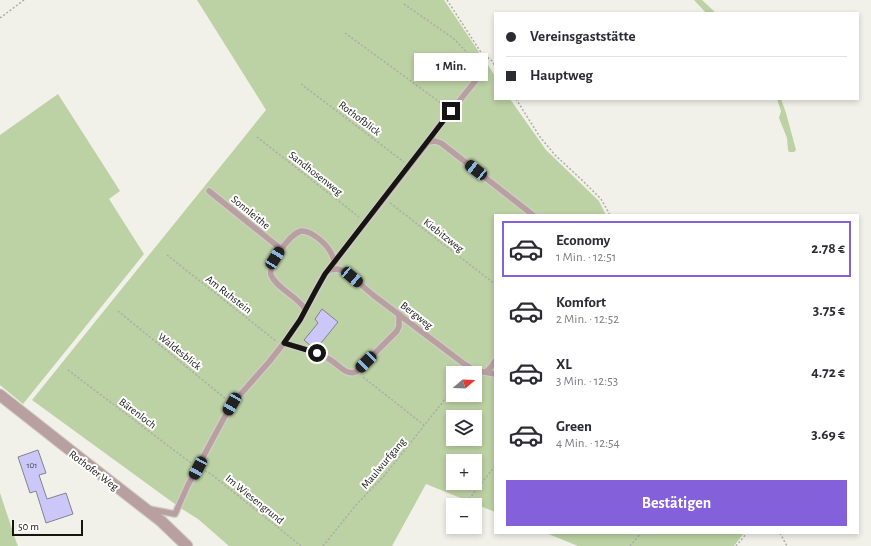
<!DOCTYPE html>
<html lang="de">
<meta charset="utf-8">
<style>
:root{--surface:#fff;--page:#f2f2f3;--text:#2b2b33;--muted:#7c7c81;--line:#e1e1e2;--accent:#8460db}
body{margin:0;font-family:"Alegreya Sans",sans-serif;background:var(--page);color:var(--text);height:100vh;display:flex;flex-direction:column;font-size:15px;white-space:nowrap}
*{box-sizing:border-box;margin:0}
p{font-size:13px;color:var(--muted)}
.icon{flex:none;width:22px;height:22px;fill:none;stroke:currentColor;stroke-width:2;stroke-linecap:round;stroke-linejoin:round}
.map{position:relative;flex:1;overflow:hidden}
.details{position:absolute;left:494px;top:214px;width:365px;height:320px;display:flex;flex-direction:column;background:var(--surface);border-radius:0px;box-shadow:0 2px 6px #0003}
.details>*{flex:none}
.banner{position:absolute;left:494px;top:12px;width:365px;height:88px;border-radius:0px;box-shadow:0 2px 6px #0003;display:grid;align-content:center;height:88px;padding:0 12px;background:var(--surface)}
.needle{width:26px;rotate:71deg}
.controls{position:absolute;left:446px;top:366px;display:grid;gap:8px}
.controls a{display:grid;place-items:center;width:36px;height:36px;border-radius:0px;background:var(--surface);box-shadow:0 2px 6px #0003;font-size:20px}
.scale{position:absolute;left:12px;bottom:10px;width:71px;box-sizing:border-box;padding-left:4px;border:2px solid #151512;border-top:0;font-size:11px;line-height:14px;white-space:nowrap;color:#151512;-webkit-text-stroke:3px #fff;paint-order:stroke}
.end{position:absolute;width:18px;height:18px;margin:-9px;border:5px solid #151512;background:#fff;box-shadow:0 0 0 2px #fff}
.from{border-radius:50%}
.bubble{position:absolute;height:28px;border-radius:0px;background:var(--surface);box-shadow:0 2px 6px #0003;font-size:13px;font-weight:700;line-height:28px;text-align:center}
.car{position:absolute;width:12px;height:24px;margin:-12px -6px;border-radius:5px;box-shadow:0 0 3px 1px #0007;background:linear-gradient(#222 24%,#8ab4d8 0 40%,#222 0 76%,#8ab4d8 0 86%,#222 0)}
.banner b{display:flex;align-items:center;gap:14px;height:38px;font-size:15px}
.banner b+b{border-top:1px solid var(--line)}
.banner i{width:10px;height:10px;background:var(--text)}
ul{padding:7px 0 0;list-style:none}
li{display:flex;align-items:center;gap:12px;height:56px;margin:0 8px 6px;padding:0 4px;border:2px solid transparent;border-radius:0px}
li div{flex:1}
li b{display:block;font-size:15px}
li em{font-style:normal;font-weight:700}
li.active{border-color:var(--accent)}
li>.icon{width:36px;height:36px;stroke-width:1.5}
.action{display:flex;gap:8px;margin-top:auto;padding:8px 12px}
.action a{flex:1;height:46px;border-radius:0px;background:var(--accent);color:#fff;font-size:16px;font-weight:700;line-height:46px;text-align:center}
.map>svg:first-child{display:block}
</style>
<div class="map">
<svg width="871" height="546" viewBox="0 0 871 546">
<rect width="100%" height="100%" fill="#f2f1e9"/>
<path fill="#bcd1a4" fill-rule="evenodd" d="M197,0H444L479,52L476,56L486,62L495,76V99H510L546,150L599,201L606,215H495V512L426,484L392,546H229L198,519L179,507L32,400L266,110ZM453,373H475V395H453ZM453,417H475V439H453ZM453,461H475V483H453Z
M694,0H702L716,13H706Z
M58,94L120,191L109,199L144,254L23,404L0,385V135Z
M777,99H781L786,113L796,150L794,152H789L788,150L787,138L779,118L781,111Z
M0,493L17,544L18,546H0Z
M546,533H744L734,546H578Z"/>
<path fill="#cbc7f8" stroke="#83838a" d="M322,309L338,322L317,348L311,346L304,340L318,323L315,319Z
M38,450L46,473L39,475L47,499L66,493L73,514L46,523L36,491L30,493L18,457Z"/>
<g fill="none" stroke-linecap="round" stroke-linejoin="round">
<g stroke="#cfcec7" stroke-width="8">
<path id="service" d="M428,142L435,141L441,143L533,215
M209,191L281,249
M329,270L337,269L345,271L373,295L463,363L474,370L495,374
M305,309C297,296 276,288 271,275C268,264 290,234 301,231C311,230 325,243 330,251C332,254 333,258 335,262
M284,343C299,348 316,350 329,359C338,364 346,376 356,372L397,331L399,326V314
M486,372L491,367L495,361
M149,509L175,514L188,485L224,418L232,404L269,362L284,343L300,320L316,290L325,274L431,138L438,127L477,79"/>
</g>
<g stroke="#cfcec7" stroke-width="13">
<path id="minor" d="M0,395L80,458L161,521L187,546"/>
</g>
<path stroke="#adaca6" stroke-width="1.5" stroke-dasharray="2 2" stroke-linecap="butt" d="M447,0L484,57
M404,4L453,38L478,64
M0,18L24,0
M345,33L445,106
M480,73L479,67L477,63L486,56L492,61L495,66
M301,84L404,162
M516,99L540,137L555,155L583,181L601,199L610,215
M257,137L359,217
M390,203L495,284
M167,255L276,341
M118,311L226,399
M68,370L191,463
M363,377L424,425
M205,471L211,474L301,546
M469,499L495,466
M780,533L787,546
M323,546L356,505L385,475L453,389
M630,546L641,533
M736,546L747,533"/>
<use href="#service" stroke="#b9a0a0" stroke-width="5.5"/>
<use href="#minor" stroke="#b9a0a0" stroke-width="11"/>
</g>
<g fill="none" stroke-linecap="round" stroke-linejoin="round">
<path stroke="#151512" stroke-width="5" d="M317,353L284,343L300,320L316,290L325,274L451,111"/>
</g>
<g text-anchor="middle" stroke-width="4" stroke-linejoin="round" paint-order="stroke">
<g font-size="9" fill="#42424c">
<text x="32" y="468">101</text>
</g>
<g font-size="11" fill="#151512" stroke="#fff">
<text transform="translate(360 118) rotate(37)" y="4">Rothofblick</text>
<text transform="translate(316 173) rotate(38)" y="4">Sandhosenweg</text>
<text transform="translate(251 212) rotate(39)" y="4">Sonnleithe</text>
<text transform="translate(444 235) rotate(38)" y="4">Kiebitzweg</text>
<text transform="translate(229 294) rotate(38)" y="4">Am Ruhstein</text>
<text transform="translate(417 315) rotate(38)" y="4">Bergweg</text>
<text transform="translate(180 351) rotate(39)" y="4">Waldesblick</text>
<text transform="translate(138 413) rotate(37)" y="4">Bärenloch</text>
<text transform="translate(383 463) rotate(-50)" y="4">Maulwurfgang</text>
<text transform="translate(94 470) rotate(37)" y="4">Rothofer Weg</text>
<text transform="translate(255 499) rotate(39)" y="4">Im Wiesengrund</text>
</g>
</g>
</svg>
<div class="controls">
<a><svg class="needle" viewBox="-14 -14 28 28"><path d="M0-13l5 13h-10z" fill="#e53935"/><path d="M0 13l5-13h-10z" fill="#7c7c81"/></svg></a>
<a><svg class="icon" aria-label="layers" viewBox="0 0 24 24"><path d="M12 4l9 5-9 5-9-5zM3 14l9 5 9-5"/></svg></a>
<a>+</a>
<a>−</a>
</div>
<div class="scale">50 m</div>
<i class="end from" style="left:317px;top:353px"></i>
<i class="end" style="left:451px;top:111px"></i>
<div class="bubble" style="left:414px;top:53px;width:74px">1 Min.</div>
<i class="car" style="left:476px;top:170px;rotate:308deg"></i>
<i class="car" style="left:275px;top:258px;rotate:32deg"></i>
<i class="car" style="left:352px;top:277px;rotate:130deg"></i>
<i class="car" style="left:366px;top:362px;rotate:225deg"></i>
<i class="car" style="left:232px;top:404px;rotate:210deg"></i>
<i class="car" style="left:198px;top:468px;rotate:208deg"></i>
<div class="banner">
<b><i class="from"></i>Vereinsgaststätte</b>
<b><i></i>Hauptweg</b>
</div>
<section class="details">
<ul>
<li class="active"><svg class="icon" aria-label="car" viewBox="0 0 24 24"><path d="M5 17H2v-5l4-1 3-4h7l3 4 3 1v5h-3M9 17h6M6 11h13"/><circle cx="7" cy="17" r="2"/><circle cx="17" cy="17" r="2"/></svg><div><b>Economy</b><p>1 Min. · 12:51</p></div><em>2.78 €</em></li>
<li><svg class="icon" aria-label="car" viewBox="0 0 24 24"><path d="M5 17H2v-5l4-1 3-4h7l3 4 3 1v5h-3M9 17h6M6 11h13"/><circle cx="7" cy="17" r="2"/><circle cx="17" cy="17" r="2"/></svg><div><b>Komfort</b><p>2 Min. · 12:52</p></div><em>3.75 €</em></li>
<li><svg class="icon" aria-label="car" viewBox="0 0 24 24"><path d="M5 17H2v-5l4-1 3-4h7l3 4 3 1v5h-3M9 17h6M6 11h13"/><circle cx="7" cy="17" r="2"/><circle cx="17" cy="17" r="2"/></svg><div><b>XL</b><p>3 Min. · 12:53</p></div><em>4.72 €</em></li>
<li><svg class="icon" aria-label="car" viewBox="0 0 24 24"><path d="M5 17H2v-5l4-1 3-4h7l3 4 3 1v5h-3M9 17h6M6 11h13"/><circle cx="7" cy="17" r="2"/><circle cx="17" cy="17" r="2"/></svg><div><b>Green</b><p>4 Min. · 12:54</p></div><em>3.69 €</em></li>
</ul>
<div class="action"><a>Bestätigen</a></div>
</section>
</div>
